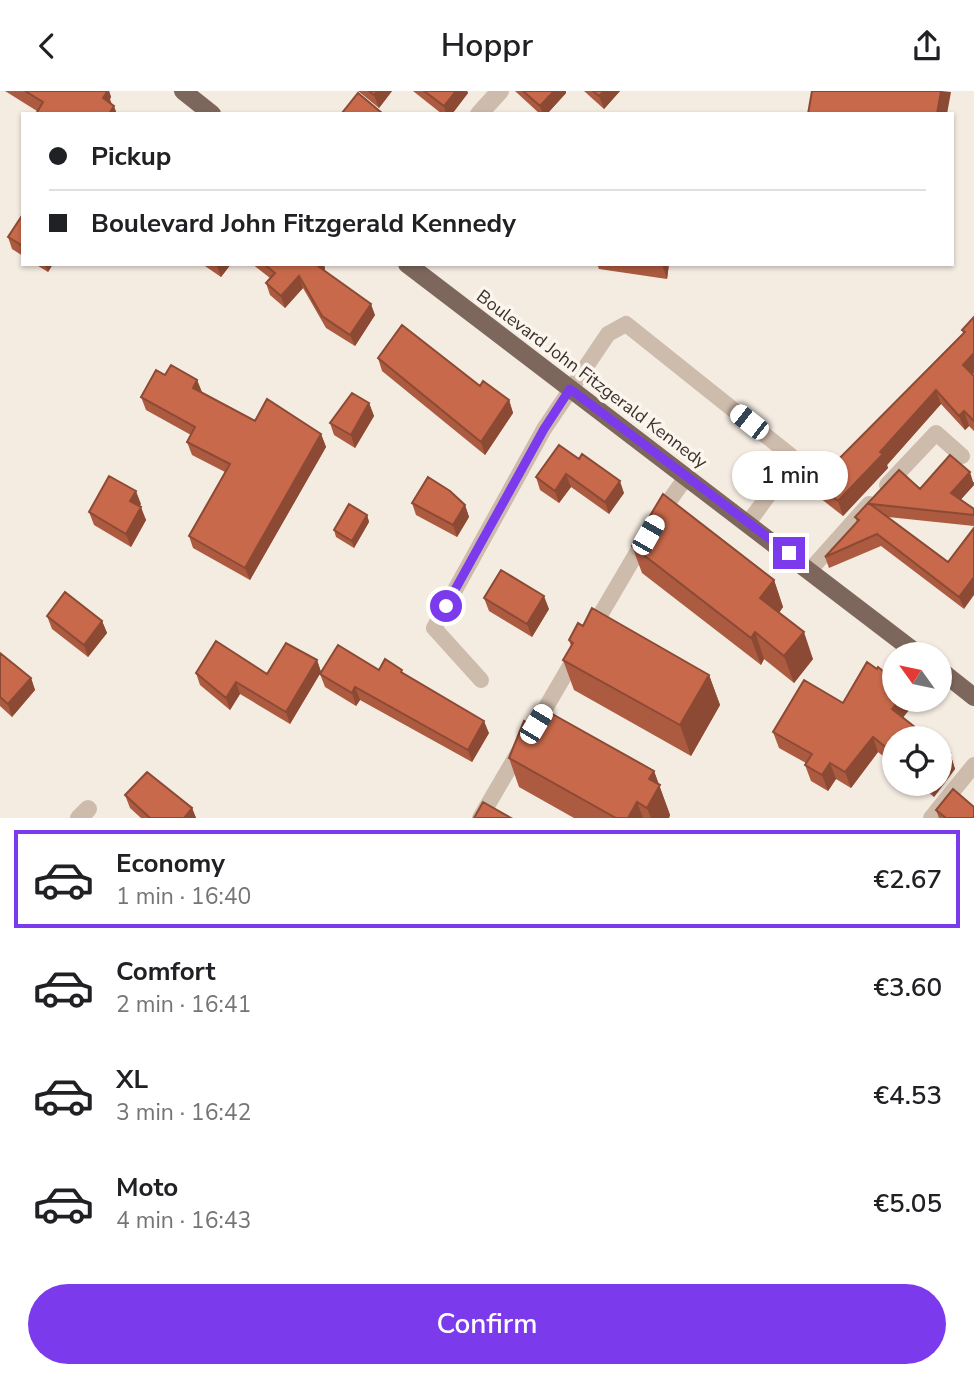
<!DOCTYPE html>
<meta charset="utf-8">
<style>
:root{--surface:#fff;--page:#f6f6f6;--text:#202124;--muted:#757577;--line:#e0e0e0;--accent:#7c3aed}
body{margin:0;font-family:"Nunito Sans",sans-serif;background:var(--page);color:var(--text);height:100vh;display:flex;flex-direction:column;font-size:26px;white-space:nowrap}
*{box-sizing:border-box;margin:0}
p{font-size:23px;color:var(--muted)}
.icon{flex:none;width:38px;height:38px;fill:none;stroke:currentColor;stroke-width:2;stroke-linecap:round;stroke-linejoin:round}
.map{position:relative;height:727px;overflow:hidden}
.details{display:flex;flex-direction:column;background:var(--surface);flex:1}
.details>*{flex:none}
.banner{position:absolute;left:21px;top:21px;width:933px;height:154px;border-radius:0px;box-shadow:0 2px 5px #0004;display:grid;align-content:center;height:154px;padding:0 28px;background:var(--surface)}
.needle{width:46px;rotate:303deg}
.fabs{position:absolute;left:882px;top:551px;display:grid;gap:14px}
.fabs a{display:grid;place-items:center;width:70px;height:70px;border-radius:50%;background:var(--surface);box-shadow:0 2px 5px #0004;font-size:35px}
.end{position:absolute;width:32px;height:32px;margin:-16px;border:9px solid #7c3aed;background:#fff;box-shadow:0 0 0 4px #fff}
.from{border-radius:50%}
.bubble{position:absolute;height:49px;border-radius:24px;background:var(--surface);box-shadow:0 2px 5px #0004;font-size:23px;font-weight:600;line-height:49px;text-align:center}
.car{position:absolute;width:21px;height:42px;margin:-21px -10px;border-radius:9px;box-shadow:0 0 5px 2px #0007;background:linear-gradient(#fff 24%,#345 0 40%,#fff 0 76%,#345 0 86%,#fff 0)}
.banner b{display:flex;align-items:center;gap:24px;height:66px;font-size:26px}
.banner b+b{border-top:2px solid var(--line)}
.banner i{width:18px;height:18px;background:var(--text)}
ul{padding:12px 0 0;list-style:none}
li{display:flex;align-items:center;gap:21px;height:98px;margin:0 14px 10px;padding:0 14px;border:4px solid transparent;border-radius:0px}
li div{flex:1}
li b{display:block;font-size:26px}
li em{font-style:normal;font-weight:600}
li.on{border-color:var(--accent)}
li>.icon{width:63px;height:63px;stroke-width:1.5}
.cta{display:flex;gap:14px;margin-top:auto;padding:14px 28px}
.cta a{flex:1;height:80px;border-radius:42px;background:var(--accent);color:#fff;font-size:28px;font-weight:600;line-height:80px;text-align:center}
header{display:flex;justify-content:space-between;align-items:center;height:91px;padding:0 28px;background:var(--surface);font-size:32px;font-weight:600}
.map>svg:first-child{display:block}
</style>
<header><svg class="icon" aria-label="back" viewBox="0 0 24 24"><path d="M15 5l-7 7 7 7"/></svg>Hoppr<svg class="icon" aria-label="share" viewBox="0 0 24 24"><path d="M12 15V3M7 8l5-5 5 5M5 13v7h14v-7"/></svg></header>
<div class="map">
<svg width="974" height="727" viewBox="0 0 974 727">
<rect width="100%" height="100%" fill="#f4ebe1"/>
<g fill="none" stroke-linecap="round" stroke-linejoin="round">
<path stroke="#cdbbac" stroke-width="16" d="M887,394L936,342L962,365
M659,424L687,385
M810,479L869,413
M592,538L646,446
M481,589L434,537L544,338L608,243L626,233L790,364L781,387L748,432
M535,635L577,563
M480,727L521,657
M931,727L974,674"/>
<path stroke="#cdbbac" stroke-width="18" d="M479,23L500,0
M79,727L88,718"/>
<path stroke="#7d675c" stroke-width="18" d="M183,0L212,23
M407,173L919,564
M940,579L974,606"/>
</g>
<path fill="#ac5a40" d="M5,0H109L111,6L110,8L37,20Z
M358,0H392L379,17Z
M413,0H467L468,2L452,23H442Z
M515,0H566V2L547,23H540Z
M584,0H620L604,18Z
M23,123V165L12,158L8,146Z
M35,173H53L48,181Z
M202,173H231L221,186Z
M252,173H324L325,178L324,179L375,224L355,255L326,237L303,197L285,217L270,204L266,192L270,187Z
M597,173H669L667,188L599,178Z
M974,226V282L972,283L974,285V340L969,335L965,339L941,313L887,374L888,377L843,425L820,407L815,392L963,242L962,239Z
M378,267L480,295L509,309L513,322L485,364L382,280Z
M165,284L197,289L202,302L255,330L321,343L326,356L250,489L193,457L189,445L225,381L192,364L187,351L191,344L146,319L141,306Z
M369,312L374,325L355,357L334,344L330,332Z
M559,354L624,402L609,423L571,396L559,412L540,399L536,386Z
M899,379L920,398L974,391V394L960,409L974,418V435L888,426L948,471L964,518L881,455L829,477L825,466L857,431L855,426Z
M412,412L465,414L469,426L457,446L416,424Z
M141,413L139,415L146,429L131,456L94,434L89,421Z
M367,424L369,431L354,457L336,446L334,439Z
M632,455L774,489L783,516L779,522L813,568L794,592L764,568L761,574L642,482Z
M484,507L549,518L532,546L489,520Z
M47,525L102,530L107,542L88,566L52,538Z
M583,535L709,584L720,614L691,665L574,599L563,569L571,555L569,549Z
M0,562L31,587L35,599L12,626L0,615Z
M317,569L321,581L290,633L240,603L230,619L200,594L196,582L267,583Z
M379,579L404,583L489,642L472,671L360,609L356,615L325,596L320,583Z
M843,612L913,614L903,626L894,648V674L878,661L851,697L836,688L828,700L811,690L805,674L806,672L779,657L773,641Z
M528,632L654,680L670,724L669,727H574L519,696L509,667Z
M950,662L955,678L934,706L918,693H940Z
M125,704L192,717L196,727H141L130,717Z
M936,719L974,727H939Z"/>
<path fill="#8c4a34" d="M102,0H109L111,6L110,8L113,17L103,7Z
M377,0H392L379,17L374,4Z
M456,0H467L468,2L452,23H446L444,15Z
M554,0H566V2L547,23H543L540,15Z
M604,0H620L604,18L599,5Z
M941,0L951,1L947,23H937Z
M114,15L117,23H109Z
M45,173H53L48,181Z
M218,173H231L221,186L217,175Z
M315,173H324L325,178L319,185Z
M662,173H669L667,188Z
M299,185L303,197L285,217L281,205Z
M371,213L375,224L355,255L350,244Z
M974,262V282L968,288L963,274Z
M197,289L202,301L197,310L193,297Z
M936,299L941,313L887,374L888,377L843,425L838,410Z
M509,309L513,322L485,364L481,351Z
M369,312L374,325L355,357L351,344Z
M964,320L969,335L965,339L959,325Z
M321,343L326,356L250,489L245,477Z
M970,381L974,394L956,414L951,402Z
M566,383L571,396L559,412L555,400Z
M620,390L624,402L609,423L605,411Z
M136,400L141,413L135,423L130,410Z
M465,414L469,426L457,446L453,434Z
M141,416L146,429L131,456L126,443Z
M367,424L369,431L354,457L352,450Z
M974,486V504L964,518L959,506Z
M774,489L783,516L770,534L760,507Z
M544,505L549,518L532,546L527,533Z
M102,530L107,542L88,566L84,554Z
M755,541L764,568L761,574L751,547Z
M804,541L813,568L794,592L784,565Z
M317,569L321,581L290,633L286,621Z
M709,584L720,614L691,665L680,634Z
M31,587L35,599L12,626L8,613Z
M236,591L240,603L230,619L226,607Z
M355,596L360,609L356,615L352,602Z
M899,609H911L913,614L898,633L892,618Z
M484,630L489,642L472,671L468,659Z
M873,646L878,661L851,697L845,681Z
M950,662L955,678L934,706L930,693H940V675Z
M830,672L836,688L828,700L822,684Z
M654,680L670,724L669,727H651L647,717L649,688Z
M637,711L643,727H628Z
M192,717L196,727H184Z"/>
<path fill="#c8694b" stroke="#8c4a34" stroke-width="2" d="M25,0H105L107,1L103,7L114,15L109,23H36L43,11Z
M369,0H377L374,4Z
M424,0H456L444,15Z
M523,0H554L540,15Z
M593,0H604L599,5Z
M812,0H941L937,23H808Z
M358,2L383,23L342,22Z
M23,123V155L8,146Z
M264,173H315L371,213L350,244L322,225L299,185L281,205L266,192L275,182Z
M974,226V262L963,274L974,285V330L964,320L959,325L936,299L880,361L883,363L838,410L815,392L965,241L962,239Z
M402,234L480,295L483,290L509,309L481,351L378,267Z
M171,274L197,289L193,297L255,330L267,308L321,343L245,477L189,445L230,373L187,351L195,336L141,306L156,279L165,284Z
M352,302L369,312L351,344L330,332Z
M559,354L579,368L582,363L620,390L605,411L566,383L555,400L536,386Z
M950,364L970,381L951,402L974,418V424L870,413L948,471L974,437V486L959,506L877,443L825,466L859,429L855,426L899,379L920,398Z
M109,385L136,400L130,410L141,416L126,443L89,421Z
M428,386L450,400L465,414L453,434L412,412Z
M663,403L774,489L760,507L804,541L784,565L755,541L751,547L632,455Z
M349,413L367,424L352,450L334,439Z
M501,479L544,505L527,533L484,507Z
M65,501L102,530L84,554L47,525Z
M592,517L709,584L680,634L563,569L573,552L569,549L578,532L583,535Z
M216,550L267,583L286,552L317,569L286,621L236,591L226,607L196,582Z
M338,554L379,579L385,568L402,579L401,581L484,630L468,659L355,596L352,602L320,583Z
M0,562L31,587L8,613L0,606Z
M867,571L877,578L878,576L894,589V609H899L892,618L930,648H894V663L873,646L845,681L830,672L822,684L805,674L812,663L773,641L804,589L843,612Z
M538,615L654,680L649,688L660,694L647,717L637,711L628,727H616L509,667L524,630L528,632Z
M940,655L950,662L940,675Z
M147,681L192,717L184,727H150L125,704Z
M953,698L974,716V727H946L936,719Z
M483,711L511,727H474Z"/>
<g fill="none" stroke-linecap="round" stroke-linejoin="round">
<path stroke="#7c3aed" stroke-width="9" d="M446,515L544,338L570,298L789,462"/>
</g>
<g text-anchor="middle" stroke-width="7" stroke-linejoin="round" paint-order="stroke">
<g font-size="18" fill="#3b302b" stroke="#fbf5ee">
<text transform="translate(592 288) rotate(37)" y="6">Boulevard John Fitzgerald Kennedy</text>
</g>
</g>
</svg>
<div class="fabs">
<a><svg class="needle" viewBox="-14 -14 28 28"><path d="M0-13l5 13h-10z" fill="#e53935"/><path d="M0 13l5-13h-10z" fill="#757577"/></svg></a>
<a><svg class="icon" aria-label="locate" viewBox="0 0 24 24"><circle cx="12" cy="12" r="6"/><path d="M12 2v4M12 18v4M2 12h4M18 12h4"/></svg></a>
</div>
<i class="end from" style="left:446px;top:515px"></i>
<i class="end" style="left:789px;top:462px"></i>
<div class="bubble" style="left:732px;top:360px;width:116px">1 min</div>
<i class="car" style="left:749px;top:331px;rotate:308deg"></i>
<i class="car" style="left:648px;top:444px;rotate:30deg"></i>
<i class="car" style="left:536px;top:633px;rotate:31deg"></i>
<div class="banner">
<b><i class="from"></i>Pickup</b>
<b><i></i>Boulevard John Fitzgerald Kennedy</b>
</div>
</div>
<section class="details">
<ul>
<li class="on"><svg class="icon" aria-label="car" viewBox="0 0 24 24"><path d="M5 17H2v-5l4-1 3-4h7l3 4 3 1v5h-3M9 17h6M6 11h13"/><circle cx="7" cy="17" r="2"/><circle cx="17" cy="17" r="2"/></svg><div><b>Economy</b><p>1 min · 16:40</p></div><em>€2.67</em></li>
<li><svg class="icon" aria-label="car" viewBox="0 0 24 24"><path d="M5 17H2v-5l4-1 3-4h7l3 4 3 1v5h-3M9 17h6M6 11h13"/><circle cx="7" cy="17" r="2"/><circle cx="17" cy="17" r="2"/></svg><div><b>Comfort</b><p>2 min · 16:41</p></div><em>€3.60</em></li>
<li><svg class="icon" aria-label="car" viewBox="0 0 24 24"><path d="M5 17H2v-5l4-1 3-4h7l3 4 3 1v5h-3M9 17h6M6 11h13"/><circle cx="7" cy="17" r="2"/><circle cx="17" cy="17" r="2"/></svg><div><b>XL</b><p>3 min · 16:42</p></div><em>€4.53</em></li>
<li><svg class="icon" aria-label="car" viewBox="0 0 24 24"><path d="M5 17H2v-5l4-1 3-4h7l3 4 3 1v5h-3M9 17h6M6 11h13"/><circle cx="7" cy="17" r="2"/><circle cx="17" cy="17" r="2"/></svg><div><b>Moto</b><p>4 min · 16:43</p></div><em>€5.05</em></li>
</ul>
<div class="cta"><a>Confirm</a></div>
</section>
